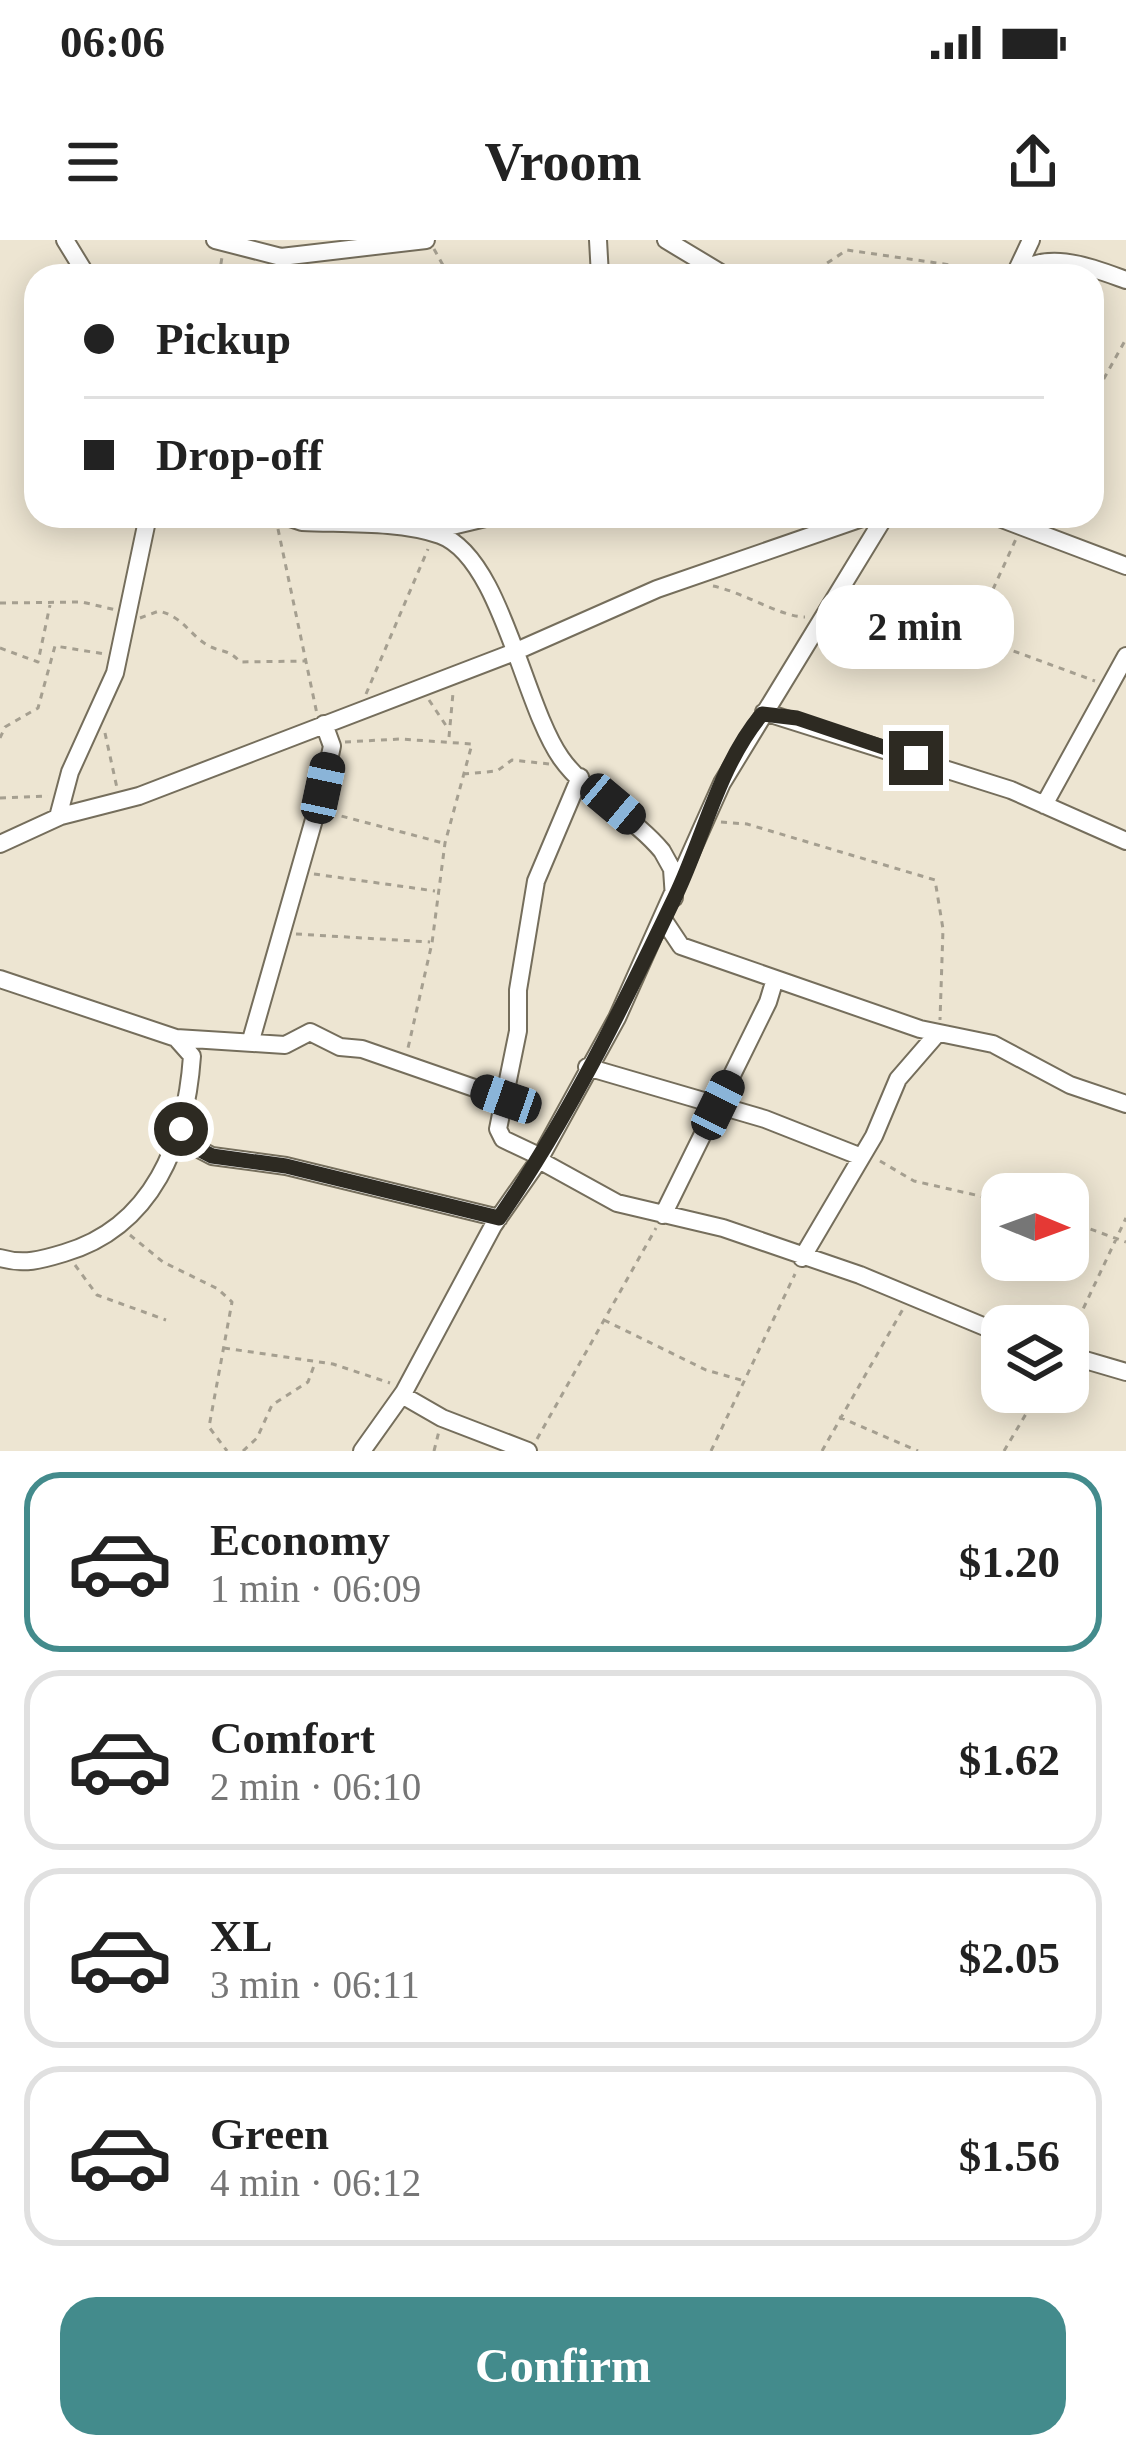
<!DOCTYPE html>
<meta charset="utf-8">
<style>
:root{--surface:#fff;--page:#f2f2f2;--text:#222;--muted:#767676;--line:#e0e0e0;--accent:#438b8c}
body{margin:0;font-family:"Times New Roman",serif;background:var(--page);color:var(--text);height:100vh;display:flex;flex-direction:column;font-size:45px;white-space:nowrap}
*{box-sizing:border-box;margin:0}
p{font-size:39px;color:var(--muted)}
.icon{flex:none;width:66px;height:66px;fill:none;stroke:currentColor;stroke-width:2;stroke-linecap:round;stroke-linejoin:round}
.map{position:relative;height:1211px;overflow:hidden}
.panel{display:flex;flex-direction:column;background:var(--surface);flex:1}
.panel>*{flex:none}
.hud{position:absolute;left:24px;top:24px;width:1080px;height:264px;border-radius:36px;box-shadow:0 6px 30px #0003;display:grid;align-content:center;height:264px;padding:0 60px;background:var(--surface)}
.needle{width:78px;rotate:91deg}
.tools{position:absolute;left:981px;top:933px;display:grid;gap:24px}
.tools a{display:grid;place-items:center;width:108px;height:108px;border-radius:24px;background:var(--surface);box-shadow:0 6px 30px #0003;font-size:60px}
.end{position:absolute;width:54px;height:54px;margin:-27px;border:15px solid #2d2a22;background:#fff;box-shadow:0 0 0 6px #fff}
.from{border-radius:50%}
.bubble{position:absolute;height:84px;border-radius:36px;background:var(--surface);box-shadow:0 6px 30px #0003;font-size:39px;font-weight:700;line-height:84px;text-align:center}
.car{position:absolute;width:36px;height:72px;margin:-36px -18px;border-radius:15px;box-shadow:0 0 9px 3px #0007;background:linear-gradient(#222 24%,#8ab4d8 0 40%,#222 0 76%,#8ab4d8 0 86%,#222 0)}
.hud b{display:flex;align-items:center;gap:42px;height:114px;font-size:45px}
.hud b+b{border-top:3px solid var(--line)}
.hud i{width:30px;height:30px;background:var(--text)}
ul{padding:21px 0 0;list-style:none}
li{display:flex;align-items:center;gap:36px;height:180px;margin:0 24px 18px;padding:0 36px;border:6px solid var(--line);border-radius:36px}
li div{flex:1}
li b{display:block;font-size:45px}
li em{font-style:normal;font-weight:700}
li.active{border-color:var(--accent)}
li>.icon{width:108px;height:108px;stroke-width:1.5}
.primary-button{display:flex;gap:24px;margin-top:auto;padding:24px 60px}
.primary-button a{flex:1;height:138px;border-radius:36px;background:var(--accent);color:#fff;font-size:48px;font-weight:700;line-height:138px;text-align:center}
.status{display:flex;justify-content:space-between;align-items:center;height:84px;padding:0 60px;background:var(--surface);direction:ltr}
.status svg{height:33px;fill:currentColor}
header{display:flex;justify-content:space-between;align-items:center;height:156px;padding:0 60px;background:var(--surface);font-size:54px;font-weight:700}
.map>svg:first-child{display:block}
</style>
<div class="status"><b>06:06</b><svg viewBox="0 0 49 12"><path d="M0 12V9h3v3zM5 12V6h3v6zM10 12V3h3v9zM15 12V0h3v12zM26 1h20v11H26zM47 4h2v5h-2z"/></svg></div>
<header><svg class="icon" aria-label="menu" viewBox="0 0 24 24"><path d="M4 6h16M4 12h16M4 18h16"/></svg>Vroom<svg class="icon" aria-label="share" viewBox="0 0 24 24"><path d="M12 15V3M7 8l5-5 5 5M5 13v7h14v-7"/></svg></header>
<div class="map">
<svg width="1126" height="1211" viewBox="0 0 1126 1211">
<rect width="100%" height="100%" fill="#ede5d2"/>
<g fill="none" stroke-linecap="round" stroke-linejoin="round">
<g stroke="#756e5c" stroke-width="20">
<path id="minor" d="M65,0L87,36
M215,0L281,17L426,0
M598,0L600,36
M666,0L726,36
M1016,32L1031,0
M1014,35C1047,9 1090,27 1126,40
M284,276L302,282C345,284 399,281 440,295C501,317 523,464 561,518C587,555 633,576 662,611L672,629L674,658
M994,276L1126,326
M431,291L494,276
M764,472L1011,550L1126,601
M1044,565L1126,416
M58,577L70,532L115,433L148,276
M0,604L61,576L139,556L512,413L657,349L868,276
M663,679L681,706L920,789L993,804L1070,845L1126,864
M0,739L176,798L192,816C186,902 153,987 64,1013C41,1020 24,1025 0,1018
M176,798L285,805L310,792L340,807L362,809L506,859
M251,800L323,548L332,506L324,484
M587,827L765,879L859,916
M181,889L191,905L212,916L286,926L499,978
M541,917L503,899L498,889L518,791V750L536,641L580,537
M539,920L617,963L723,988L860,1035L1002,1094
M663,975L768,762L775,739
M802,1018L874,896L898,839L937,794
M1068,1115L1126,1132
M402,1155L442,1178L528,1211
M362,1211L404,1152L493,986L539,920L617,778L722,543L885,276"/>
</g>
<path stroke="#a59f90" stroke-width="3" stroke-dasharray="6 6" stroke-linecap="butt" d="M434,9L449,36
M328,26V36
M219,36L222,17
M807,36L847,10L999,32
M34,150L36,151
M1092,160L1126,99
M278,289L317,474
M713,346C743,352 781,377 805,377
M856,353L1095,441
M0,363L82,362L116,370
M140,378L159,371C183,377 188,393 207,405C221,413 228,408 240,422L307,421
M973,393L1016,299
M0,408L38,422L50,365
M366,454L428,309
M429,460L447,487
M105,493L117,548
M449,497L453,453
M0,498L5,487L38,468L55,406L105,414
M345,502L400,499L472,504L445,603L432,703L408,808
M463,534L497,531L512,520L549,524
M0,558L48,556
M330,573L443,603
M721,582L747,584L935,640L943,689L940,780
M314,634L435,651
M296,694L430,702
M880,921L914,941L1002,961
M1068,981L1126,1002
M130,995L163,1022L218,1049L232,1062L209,1187L227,1211
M75,1025L97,1055L166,1080
M604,1080L706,1130L741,1140
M1068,1101L1126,978
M224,1108L333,1124L390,1143
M839,1177L918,1211
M537,1199L656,988
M243,1211L257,1198L272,1165L308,1142L315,1123
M434,1211L439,1191
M711,1211L795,1034
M822,1211L903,1069
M1004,1211L1039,1152"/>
<use href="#minor" stroke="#fff" stroke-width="16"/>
</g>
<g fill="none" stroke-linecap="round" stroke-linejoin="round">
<path stroke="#2d2a22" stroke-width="15" d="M181,889L191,905L212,916L286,926L499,978C568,879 623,766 675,657C704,597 719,525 762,474L797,478L916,518"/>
</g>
</svg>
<div class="tools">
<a><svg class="needle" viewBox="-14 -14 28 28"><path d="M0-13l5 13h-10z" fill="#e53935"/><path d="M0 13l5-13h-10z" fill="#767676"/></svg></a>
<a><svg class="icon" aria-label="layers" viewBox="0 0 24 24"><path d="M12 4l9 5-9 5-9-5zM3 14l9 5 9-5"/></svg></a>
</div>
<i class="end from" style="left:181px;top:889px"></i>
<i class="end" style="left:916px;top:518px"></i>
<div class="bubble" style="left:816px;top:345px;width:198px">2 min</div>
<i class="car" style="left:323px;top:548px;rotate:12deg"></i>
<i class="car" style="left:613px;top:564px;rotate:130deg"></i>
<i class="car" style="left:506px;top:859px;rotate:289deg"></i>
<i class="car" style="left:718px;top:865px;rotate:26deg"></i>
<div class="hud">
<b><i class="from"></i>Pickup</b>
<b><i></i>Drop-off</b>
</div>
</div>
<section class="panel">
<ul>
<li class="active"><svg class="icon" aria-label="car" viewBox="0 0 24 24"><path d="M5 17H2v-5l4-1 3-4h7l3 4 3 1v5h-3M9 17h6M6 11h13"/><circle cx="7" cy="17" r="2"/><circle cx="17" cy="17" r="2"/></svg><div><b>Economy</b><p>1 min · 06:09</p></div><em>$1.20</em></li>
<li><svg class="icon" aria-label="car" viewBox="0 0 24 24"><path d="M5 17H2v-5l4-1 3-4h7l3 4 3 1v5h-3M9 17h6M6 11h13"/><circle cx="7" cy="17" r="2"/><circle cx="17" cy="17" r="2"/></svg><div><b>Comfort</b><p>2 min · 06:10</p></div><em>$1.62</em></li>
<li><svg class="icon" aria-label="car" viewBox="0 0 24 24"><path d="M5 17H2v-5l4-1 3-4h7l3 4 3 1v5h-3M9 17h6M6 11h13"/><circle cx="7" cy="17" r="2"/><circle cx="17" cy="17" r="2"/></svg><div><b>XL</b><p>3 min · 06:11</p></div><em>$2.05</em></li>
<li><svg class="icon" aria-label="car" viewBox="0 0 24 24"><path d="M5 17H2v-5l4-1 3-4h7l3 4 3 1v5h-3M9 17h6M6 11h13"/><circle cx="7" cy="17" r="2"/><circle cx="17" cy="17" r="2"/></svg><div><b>Green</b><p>4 min · 06:12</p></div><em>$1.56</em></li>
</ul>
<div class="primary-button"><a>Confirm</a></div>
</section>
